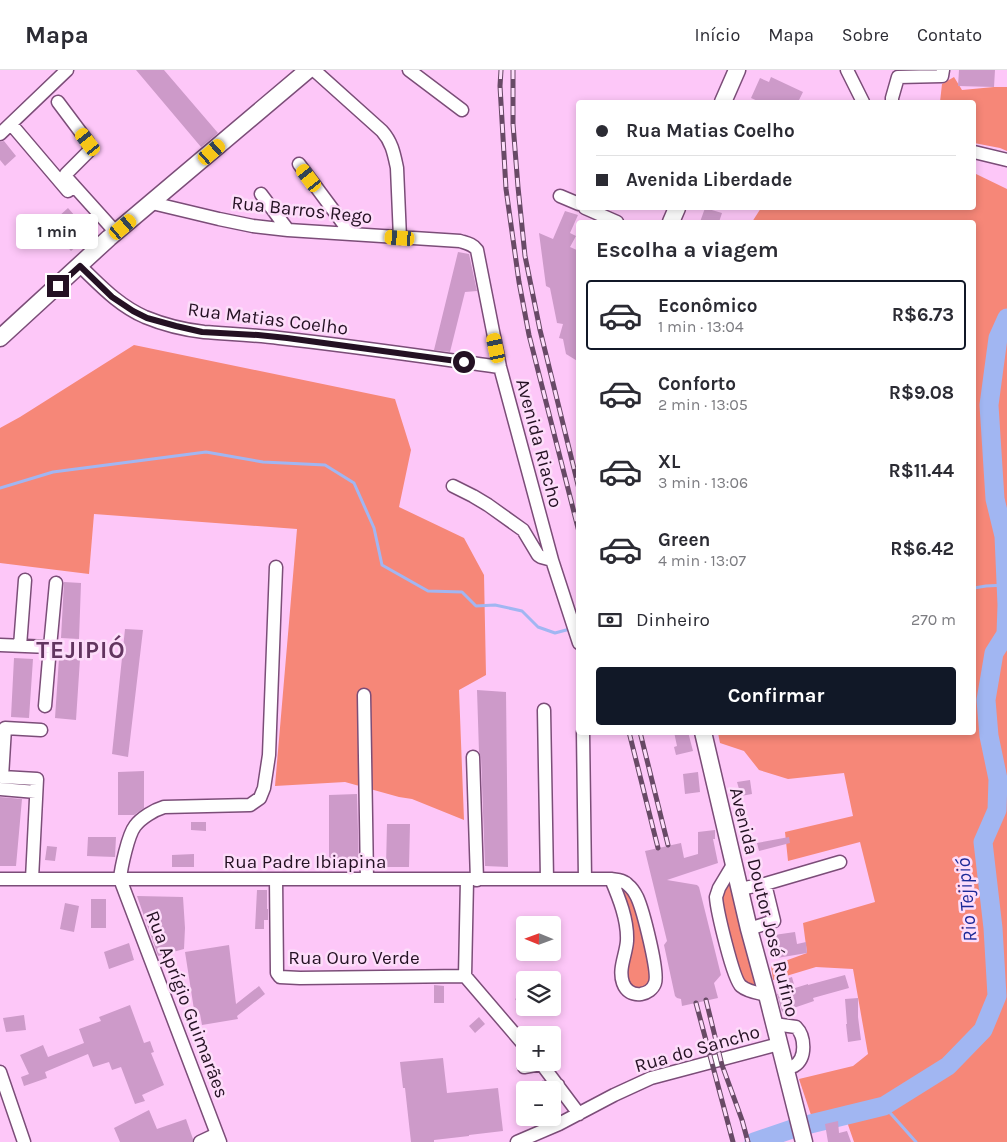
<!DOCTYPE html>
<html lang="pt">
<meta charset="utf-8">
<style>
:root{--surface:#fff;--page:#f7f7f7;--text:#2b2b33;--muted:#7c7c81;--line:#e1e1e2;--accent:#111827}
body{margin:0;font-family:Karla,sans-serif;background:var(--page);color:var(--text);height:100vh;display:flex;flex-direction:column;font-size:19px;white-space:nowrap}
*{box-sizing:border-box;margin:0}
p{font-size:16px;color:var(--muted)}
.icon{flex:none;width:28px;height:28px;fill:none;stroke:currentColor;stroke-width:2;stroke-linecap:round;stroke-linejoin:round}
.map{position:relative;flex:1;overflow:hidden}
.panel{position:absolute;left:576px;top:150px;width:400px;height:515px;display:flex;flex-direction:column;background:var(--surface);border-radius:5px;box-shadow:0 2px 8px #0003}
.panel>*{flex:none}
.guide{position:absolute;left:576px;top:30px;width:400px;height:110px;border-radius:5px;box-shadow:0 2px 8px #0003;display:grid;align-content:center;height:110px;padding:0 20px;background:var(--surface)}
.needle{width:32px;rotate:271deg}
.tools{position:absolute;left:516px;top:846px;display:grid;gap:10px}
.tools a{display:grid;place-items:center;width:45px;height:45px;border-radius:5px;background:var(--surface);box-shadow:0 2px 8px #0003;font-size:25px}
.end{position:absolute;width:22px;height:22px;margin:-11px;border:6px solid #241123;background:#fff;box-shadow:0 0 0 2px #fff}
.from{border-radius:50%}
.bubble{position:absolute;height:35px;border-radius:5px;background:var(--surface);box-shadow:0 2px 8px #0003;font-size:16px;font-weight:700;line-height:35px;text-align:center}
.car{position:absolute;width:15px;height:30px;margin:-15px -8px;border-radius:6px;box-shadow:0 0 4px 1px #0007;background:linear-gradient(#f5c518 24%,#345 0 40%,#f5c518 0 76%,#345 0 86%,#f5c518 0)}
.guide b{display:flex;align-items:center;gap:18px;height:48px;font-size:19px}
.guide b+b{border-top:1px solid var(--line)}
.guide i{width:12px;height:12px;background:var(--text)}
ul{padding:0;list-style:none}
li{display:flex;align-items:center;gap:15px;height:70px;margin:0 10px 8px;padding:0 10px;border:2px solid transparent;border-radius:5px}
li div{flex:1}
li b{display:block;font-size:19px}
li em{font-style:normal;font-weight:700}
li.selected{border-color:var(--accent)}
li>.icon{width:45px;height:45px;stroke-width:1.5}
h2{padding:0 20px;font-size:22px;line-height:60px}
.pay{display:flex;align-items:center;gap:12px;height:55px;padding:0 20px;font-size:19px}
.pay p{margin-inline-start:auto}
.button{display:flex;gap:10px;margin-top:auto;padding:10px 20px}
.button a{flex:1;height:58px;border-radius:5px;background:var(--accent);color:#fff;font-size:20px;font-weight:700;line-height:58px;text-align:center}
header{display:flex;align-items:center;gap:30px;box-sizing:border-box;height:70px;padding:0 25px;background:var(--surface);border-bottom:1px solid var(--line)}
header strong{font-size:24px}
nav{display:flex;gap:28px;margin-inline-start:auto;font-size:18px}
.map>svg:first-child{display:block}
</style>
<header>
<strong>Mapa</strong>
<nav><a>Início</a><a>Mapa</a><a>Sobre</a><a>Contato</a></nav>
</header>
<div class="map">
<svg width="1007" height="1072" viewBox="0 0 1007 1072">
<rect width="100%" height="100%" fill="#fdc7f8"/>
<path fill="#f68778" d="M954,7L962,20L994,17H1007V81L1000,78L974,73V32H940L942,14Z
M974,103L1007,119V1072H854L846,1049L811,1045L799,1009L853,996L868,984L853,899L816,897L773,910L771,896L807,883L803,853L875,832L860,772L788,791L785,762L853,746L844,703L788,709L759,700L744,681L720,673L718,663L974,662V152H752L761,138H974Z
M134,275L395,329L411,380L399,437L464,468L484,505L486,605L459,620L464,750L412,729L399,727L345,712L275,716L297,459L94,444L89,504L0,493V358L20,347Z
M731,803L756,922L744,918L716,826Z
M613,809L625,811L651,868L649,920L626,919L624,882Z"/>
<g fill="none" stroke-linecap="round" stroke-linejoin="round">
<path stroke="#a1b6f2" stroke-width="3" d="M0,418L53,402L206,382L263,392L325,395L354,413L374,458L382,495L428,521L462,522L476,536L495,535L522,541L538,557L555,563L570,559
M974,518L986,516L1006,515
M884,1036L916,1072"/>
<path stroke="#a1b6f2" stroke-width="19" d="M754,1072L798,1057L884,1036L948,996L983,960L997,926L993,858L983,772L997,740L998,709L989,666L986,630L994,583L1006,564L1007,535L1004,466L995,429L989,335L998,268L1007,248"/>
</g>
<path fill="#cd9ac9" d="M136,0H164L218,63L201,77Z
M959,0H995L994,17L958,16Z
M771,7L803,22L798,32H760L751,28L760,8L769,12Z
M4,71L16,86L5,96L0,90V72Z
M68,138L91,164L71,181L48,156Z
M705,138L722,143L719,152H700Z
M565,141L578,145L570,163L576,166L570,177L579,181V292L566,284L563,269L559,268L563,254L557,253L550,218L546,216L539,163L553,169Z
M458,182L469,184L477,221L465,222L450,282L434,280Z
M64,512L81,513L79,569L61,568Z
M125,559L143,560L128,687L112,684Z
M14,588L33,589L29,648L11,647Z
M59,588L80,589L76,650L55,648Z
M477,620L506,622L508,797L485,796L481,687L479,682Z
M674,662H688L693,681L676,685L674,677L677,676Z
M144,701V738L134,745H118V702Z
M698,702L700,722L685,724L683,704Z
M750,710L752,724L741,726L737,712Z
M357,724L359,797H329V725Z
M0,727L22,729L16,796H0Z
M191,752H206V761L191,760Z
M387,754H410L409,797H386Z
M715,760V769H713L718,793L667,810L697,815L699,817L721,905L714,913L718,928L682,936L681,929L677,928L675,926L664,875L667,871L645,781L681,773L684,788L698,784V762Z
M88,767H116L115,787L87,786Z
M789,767L790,773L759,781L757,773Z
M47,776L57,777L55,791L45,790Z
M194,784V797H172V785Z
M257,820H267V839H268V850H264V859H255Z
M137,826L183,827L185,858L184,879L158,886Z
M91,829H106V858H91Z
M65,833L79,836L74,862L60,859Z
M795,862L797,874L806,872L807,883L777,888L774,865Z
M129,873L134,890L109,899L104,882Z
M229,875L236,934L259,916L265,924L237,946L238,949L202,955L200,944L195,946L185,882Z
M845,905L849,918L813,928L814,931L782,942L777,924L786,921L783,910L792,907L795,918L808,914V915Z
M434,915L444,916V933H434Z
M525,922V943L515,929Z
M858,928V947L861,970L848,972L846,954H847L845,929Z
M130,935L144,973L150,971L154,982L151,983L164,1015L142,1025L145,1031L135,1034L121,997L112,1000L109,992L93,997L88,984L45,1002L47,1008L24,1016L21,1007L29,1004L20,985L43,975L48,987L84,973L79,959L101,951L99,947Z
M24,945L26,960L6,962L3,948Z
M479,947L485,954L475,963L469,956Z
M443,988L447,1023L498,1018L503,1061L469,1065V1066L434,1070V1072H411L405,1018H403L400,992Z
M149,1040L157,1059L186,1049L193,1069L192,1072H120L114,1058Z
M838,1051L839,1063L847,1061L851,1072H828L825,1054Z"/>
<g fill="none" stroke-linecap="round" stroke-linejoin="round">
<g stroke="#7b4d78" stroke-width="15">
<path id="minor" d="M314,0L382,61C392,72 394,84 397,98L400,168
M409,0L462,40
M847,0L863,32
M58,32L88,72L89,77V81L66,104V107L111,157L114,164
M892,32V28L898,7L942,6L943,0
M11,54L68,121
M0,64L67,0
M974,82L1007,90
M299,94L351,164
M261,124L288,160
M560,126L579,134
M152,133L219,149L253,156L288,160L460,171C466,173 473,174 477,180L500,297L552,490L579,573
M585,138L617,152
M80,196C101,216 118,235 145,247C162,254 186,260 204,262C229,264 254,265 279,268C353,276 427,287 500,297
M453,416L473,426L488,435L523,460L538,485L541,487L552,490
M0,575L50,577L56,513
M20,576L25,510
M364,625L367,809
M45,636L50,577
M544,640L547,809
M583,662L585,809
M473,687L477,810
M0,719L36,722
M734,793L719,818L716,827C717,841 733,909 741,916C748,922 759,923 767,925
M0,809H611C617,810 624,810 628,815C632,818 635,823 637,827C643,840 659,902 655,913C653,919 647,923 641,924C632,925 626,921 623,913C618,899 626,885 627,871C628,850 619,828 611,809
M32,809L37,709L2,707L5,658L41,660
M276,809L277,903L280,907L300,908L465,906
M467,810L465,906L525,976
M740,819L765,814L840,792
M749,859L774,851L765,814
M774,954L796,957C805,966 807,988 794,996C792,997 789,998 786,998
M540,992L579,1044
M524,997L541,994
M0,1002L24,1072
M544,1018L558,1015
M200,1072L217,1064
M220,1072L120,809C121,798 128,765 135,756C141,748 154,740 164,737L250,735L260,728L264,718L269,685L276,497
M517,1072L559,1054L614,1025L651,1008L779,974"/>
</g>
<g stroke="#7b4d78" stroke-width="19">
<path id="major" d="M723,32L737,0
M671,152L677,138
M0,268L109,168L308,0
M703,662L749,859L767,925L804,1072"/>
</g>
<use href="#minor" stroke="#fff" stroke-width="12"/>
<use href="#major" stroke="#fff" stroke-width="16"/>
<g stroke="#684a66" stroke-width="5">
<path id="rail" d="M501,0L500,16L506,119L519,212L529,265L579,462
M513,0V54L518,117L525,186L540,260L579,419
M629,662L658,778
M640,662L668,775
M706,930L722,995L742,1050L748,1072
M696,933L733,1072"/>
</g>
<use href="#rail" stroke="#fdddfa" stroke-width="3" stroke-dasharray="9" stroke-linecap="butt"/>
</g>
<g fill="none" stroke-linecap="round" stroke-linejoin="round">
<path stroke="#241123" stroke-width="6" d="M58,216L80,196L112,227L133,241L147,248L176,256L202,262L258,265L287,268L464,292"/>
</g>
<g text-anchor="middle" stroke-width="5" stroke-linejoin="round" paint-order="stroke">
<g font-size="19" fill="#241123" stroke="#fdddfa">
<text transform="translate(302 139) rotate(6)" y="7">Rua Barros Rego</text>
<text transform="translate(268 248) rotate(7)" y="7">Rua Matias Coelho</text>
<text transform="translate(540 373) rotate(75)" y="7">Avenida Riacho</text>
<text x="305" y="798">Rua Padre Ibiapina</text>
<text transform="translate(765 832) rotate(76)" y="7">Avenida Doutor José Rufino</text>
<text x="354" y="894">Rua Ouro Verde</text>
<text transform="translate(188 934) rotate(69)" y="7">Rua Aprígio Guimarães</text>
<text transform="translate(697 978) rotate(-16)" y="7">Rua do Sancho</text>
</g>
<g font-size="20" font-style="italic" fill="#1d2a98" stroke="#fdddfa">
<text transform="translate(966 830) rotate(-95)" y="7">Rio Tejipió</text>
</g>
<g font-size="24" font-weight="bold" letter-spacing="1" fill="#62355f" stroke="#fdddfa">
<text x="81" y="588">TEJIPIÓ</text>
</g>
</g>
</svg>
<div class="tools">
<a><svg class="needle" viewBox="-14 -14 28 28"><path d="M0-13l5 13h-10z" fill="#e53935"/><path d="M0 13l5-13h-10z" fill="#7c7c81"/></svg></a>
<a><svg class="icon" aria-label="layers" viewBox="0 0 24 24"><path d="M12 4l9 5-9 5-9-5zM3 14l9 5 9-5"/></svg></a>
<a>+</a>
<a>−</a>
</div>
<i class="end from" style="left:464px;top:292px"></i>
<i class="end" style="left:58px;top:216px"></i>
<div class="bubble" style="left:16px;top:144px;width:82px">1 min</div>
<i class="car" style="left:88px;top:72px;rotate:323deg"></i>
<i class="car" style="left:212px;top:82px;rotate:49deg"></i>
<i class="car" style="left:309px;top:108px;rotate:323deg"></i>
<i class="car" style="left:123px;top:157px;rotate:50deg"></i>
<i class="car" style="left:400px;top:168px;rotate:274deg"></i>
<i class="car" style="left:496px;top:278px;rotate:348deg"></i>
<div class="guide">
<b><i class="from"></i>Rua Matias Coelho</b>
<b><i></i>Avenida Liberdade</b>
</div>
<section class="panel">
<h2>Escolha a viagem</h2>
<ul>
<li class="selected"><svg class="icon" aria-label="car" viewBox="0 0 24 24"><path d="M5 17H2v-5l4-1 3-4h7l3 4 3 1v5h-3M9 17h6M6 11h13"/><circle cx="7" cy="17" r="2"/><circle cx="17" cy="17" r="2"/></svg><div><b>Econômico</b><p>1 min · 13:04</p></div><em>R$6.73</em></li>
<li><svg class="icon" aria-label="car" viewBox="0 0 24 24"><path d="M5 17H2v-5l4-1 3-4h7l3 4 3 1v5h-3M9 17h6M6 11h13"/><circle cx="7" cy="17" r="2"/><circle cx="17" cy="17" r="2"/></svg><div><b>Conforto</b><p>2 min · 13:05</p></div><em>R$9.08</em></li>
<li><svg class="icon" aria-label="car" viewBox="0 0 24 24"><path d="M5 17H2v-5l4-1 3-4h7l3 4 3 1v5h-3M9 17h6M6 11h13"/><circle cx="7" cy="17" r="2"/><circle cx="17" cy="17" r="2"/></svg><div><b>XL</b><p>3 min · 13:06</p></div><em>R$11.44</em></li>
<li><svg class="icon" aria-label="car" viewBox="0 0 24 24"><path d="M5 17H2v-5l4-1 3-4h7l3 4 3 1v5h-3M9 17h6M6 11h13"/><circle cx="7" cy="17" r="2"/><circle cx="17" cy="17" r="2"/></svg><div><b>Green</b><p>4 min · 13:07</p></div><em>R$6.42</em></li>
</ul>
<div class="pay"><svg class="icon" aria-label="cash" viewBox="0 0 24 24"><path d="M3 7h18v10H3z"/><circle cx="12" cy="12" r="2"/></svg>Dinheiro<p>270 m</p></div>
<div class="button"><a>Confirmar</a></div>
</section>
</div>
